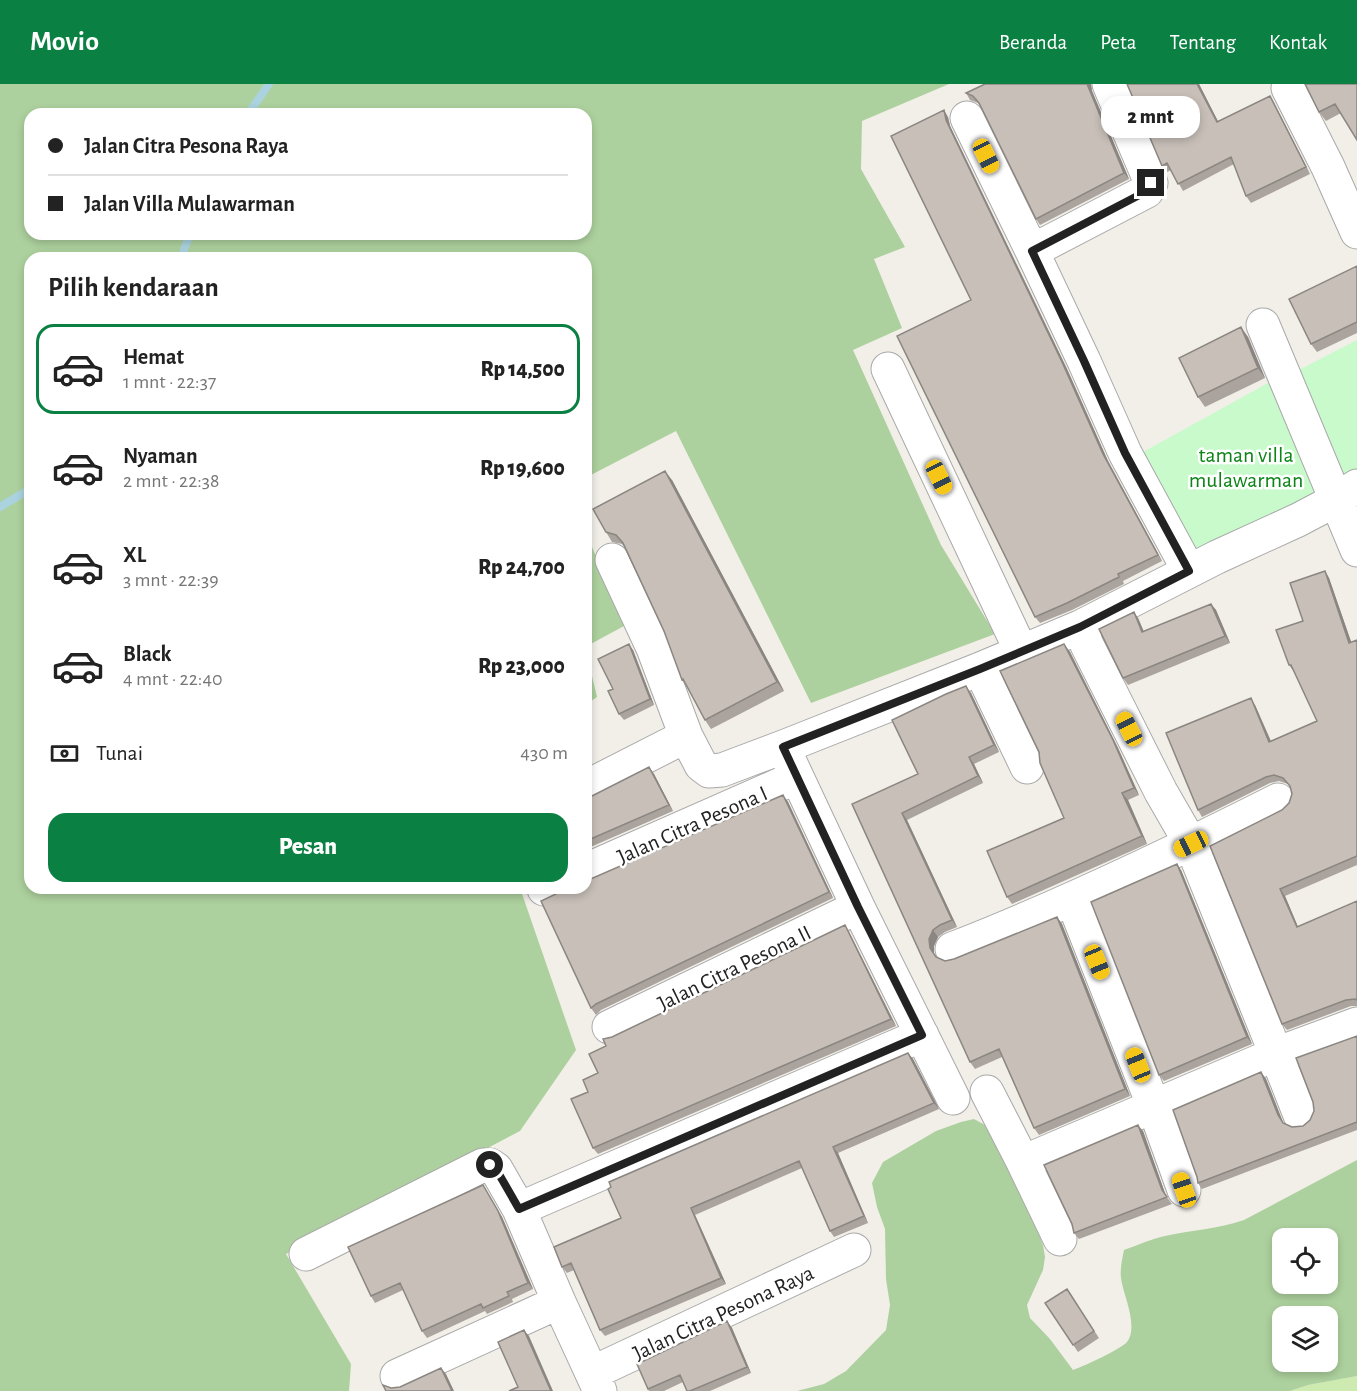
<!DOCTYPE html>
<html lang="id">
<meta charset="utf-8">
<style>
:root{--surface:#fff;--page:#f2f2f2;--text:#222;--muted:#767676;--line:#e0e0e0;--accent:#0b8043}
body{margin:0;font-family:"Alegreya Sans",sans-serif;background:var(--page);color:var(--text);height:100vh;display:flex;flex-direction:column;font-size:22px;white-space:nowrap}
*{box-sizing:border-box;margin:0}
p{font-size:20px;color:var(--muted)}
.icon{flex:none;width:33px;height:33px;fill:none;stroke:currentColor;stroke-width:2;stroke-linecap:round;stroke-linejoin:round}
.map{position:relative;flex:1;overflow:hidden}
.details{position:absolute;left:24px;top:168px;width:568px;height:642px;display:flex;flex-direction:column;background:var(--surface);border-radius:18px;box-shadow:0 3px 9px #0003}
.details>*{flex:none}
.hud{position:absolute;left:24px;top:24px;width:568px;height:132px;border-radius:18px;box-shadow:0 3px 9px #0003;display:grid;align-content:center;height:132px;padding:0 24px;background:var(--surface)}
.tools{position:absolute;left:1272px;top:1144px;display:grid;gap:12px}
.tools a{display:grid;place-items:center;width:66px;height:66px;border-radius:12px;background:var(--surface);box-shadow:0 3px 9px #0003;font-size:30px}
.end{position:absolute;width:27px;height:27px;margin:-14px;border:8px solid #222;background:#fff;box-shadow:0 0 0 3px #fff}
.from{border-radius:50%}
.bubble{position:absolute;height:42px;border-radius:18px;background:var(--surface);box-shadow:0 3px 9px #0003;font-size:20px;font-weight:800;line-height:42px;text-align:center}
.car{position:absolute;width:18px;height:36px;margin:-18px -9px;border-radius:8px;box-shadow:0 0 4px 2px #0007;background:linear-gradient(#f5c518 24%,#345 0 40%,#f5c518 0 76%,#345 0 86%,#f5c518 0)}
.hud b{display:flex;align-items:center;gap:21px;height:57px;font-size:22px}
.hud b+b{border-top:2px solid var(--line)}
.hud i{width:15px;height:15px;background:var(--text)}
ul{padding:0;list-style:none}
li{display:flex;align-items:center;gap:18px;height:90px;margin:0 12px 9px;padding:0 12px;border:3px solid transparent;border-radius:18px}
li div{flex:1}
li b{display:block;font-size:22px}
li em{font-style:normal;font-weight:800}
li.selected{border-color:var(--accent)}
li>.icon{width:54px;height:54px;stroke-width:1.5}
h2{padding:0 24px;font-size:27px;line-height:72px}
.pay{display:flex;align-items:center;gap:15px;height:66px;padding:0 24px;font-size:22px}
.pay p{margin-inline-start:auto}
.action{display:flex;gap:12px;margin-top:auto;padding:12px 24px}
.action a{flex:1;height:69px;border-radius:18px;background:var(--accent);color:#fff;font-size:24px;font-weight:800;line-height:69px;text-align:center}
header{display:flex;align-items:center;gap:36px;box-sizing:border-box;height:84px;padding:0 30px;background:var(--accent);color:#fff}
header strong{font-size:28px}
nav{display:flex;gap:33px;margin-inline-start:auto;font-size:21px}
.map>svg:first-child{display:block}
</style>
<header>
<strong>Movio</strong>
<nav><a>Beranda</a><a>Peta</a><a>Tentang</a><a>Kontak</a></nav>
</header>
<div class="map">
<svg width="1357" height="1307" viewBox="0 0 1357 1307">
<rect width="100%" height="100%" fill="#f2efe9"/>
<path fill="#cdebb0" d="M1357,1292V1307H1290L1308,1301Z"/>
<path fill="#add19e" fill-rule="evenodd" d="M0,0H949L862,37L861,85L905,163L874,175L902,244L853,266L941,461L995,550L811,619L676,347L587,393L586,174H30V804H520L576,966L520,1047L286,1170L351,1280L349,1307H0ZM30,30H586V150H30Z
M586,448L624,542L587,562H586Z
M587,571L597,613L587,620H586Z
M974,1035L985,1041L997,1064L1007,1074L1034,1136L1043,1161L1045,1173L1043,1186L1027,1221L1030,1234L1050,1255L1073,1286C1084,1282 1121,1265 1127,1258C1139,1242 1123,1211 1121,1194C1120,1185 1122,1175 1124,1166C1138,1161 1151,1155 1165,1152C1191,1146 1218,1145 1244,1136L1357,1076V1292L1308,1301L1290,1307H797L824,1300L846,1287L886,1246L890,1221L886,1195L885,1145L877,1123L872,1099L883,1078L936,1047L961,1038ZM1282,1155H1328V1200H1282ZM1282,1233H1328V1278H1282Z"/>
<path fill="#c8facc" d="M1357,256V395L1338,408L1289,291Z
M1277,294L1330,413L1190,480L1134,373Z"/>
<g fill="none" stroke-linecap="round" stroke-linejoin="round">
<path stroke="#aad3df" stroke-width="8" d="M248,30L269,0
M181,174L190,150
M0,423L30,405"/>
<g stroke="#a9a9a9" stroke-width="35">
<path id="street" d="M1288,4L1328,83L1357,148
M967,34L1032,167L1084,277L1125,369L1189,487
M1032,167L1147,107L1151,99L1109,0
M1263,241L1357,466
M888,285L1021,567
M612,476L653,564L686,652
M1080,543L1087,561L1161,708L1191,760L1276,970L1300,1031
M980,585L1027,683
M783,663L858,823L953,1014
M586,703L686,652L701,681L709,687L722,686L783,663L980,585L1080,543L1217,473L1298,436L1336,416L1357,402
M586,786L797,693
M544,805L546,804
M1072,815L1154,1023L1184,1106
M952,865C1063,822 1171,770 1278,716
M609,943L858,823
M987,1008L1023,1078L1060,1155
M1023,1078L1276,970L1357,940
M306,1170L483,1081H490L496,1085L519,1125
M592,1289L854,1166
M397,1292L559,1218
M600,1307L559,1218L519,1125L922,951"/>
</g>
<use href="#street" stroke="#fff" stroke-width="33"/>
</g>
<path fill="#aba49e" d="M985,0H1091L1092,7L1129,95L1040,141L1036,135L981,22L978,19L970,16L966,9Z
M1199,0L1218,38L1270,12L1274,19L1310,90L1251,119L1246,112L1234,80L1183,107L1171,86L1167,88L1162,82Z
M1357,0L1341,29L1326,37L1319,28Z
M948,33L950,42L1067,285L1108,377L1162,477L1123,497L1124,500L1072,526L1040,539L1035,533L971,216Z
M1357,182V249L1317,268L1311,260Z
M1248,253L1265,294L1205,323L1198,313Z
M672,396L784,607L711,645L705,636L688,605L682,596L664,547L624,463L622,460L612,458L606,448Z
M1325,487L1329,494L1351,558L1357,556V781L1285,812L1298,843L1357,817V922H1351L1287,946L1282,940L1210,762L1282,726L1289,719L1292,710L1291,703L1288,700L1279,697L1270,699L1202,733L1198,726L1255,621L1271,657L1317,637L1294,588L1289,581L1303,537Z
M1211,520L1216,526L1230,559L1128,601L1123,594L1138,534L1144,548Z
M1064,560L1070,568L1118,664L1139,711L1128,716L1147,760L1012,820L1007,813L1064,734Z
M633,566L654,621L624,636L619,630L613,605Z
M971,609L999,668L974,680L983,699L907,736L957,843L945,848L938,853L934,862V871L936,873L945,877L954,875L1057,833L1062,840L1130,1012L1039,1051L1034,1044L1002,973L975,985L970,978L852,720L918,690Z
M649,683L654,690L673,727L586,765V714L590,713Z
M783,711L788,718L833,814L601,926L596,931L591,924L558,809Z
M1181,786L1252,960L1164,997L1159,991Z
M845,841L849,848L896,942L598,1070L593,1064L588,1008L598,989L606,962L612,953Z
M1357,952V1046L1202,1105L1198,1099L1261,988L1266,995L1283,1039L1292,1043L1303,1042L1310,1036Z
M908,969L913,975L939,1025L838,1069L868,1139L834,1153L830,1147L802,1084L695,1131L726,1200L605,1252L600,1246L574,1186L567,1189L562,1183L621,1134Z
M1143,1047L1166,1112L1172,1120L1079,1155L1074,1149Z
M483,1101L502,1133L533,1205L512,1215L513,1218L487,1230L485,1227L427,1254L422,1247L403,1206L375,1219L371,1212Z
M1067,1205L1099,1254L1078,1268L1045,1219Z
M727,1237L732,1244L751,1289L710,1307H687L683,1298L664,1307H649L648,1305Z"/>
<path fill="#8b8681" d="M1087,0H1091L1092,7L1129,95L1124,89Z
M1197,0H1199L1222,45L1217,38Z
M1270,12L1274,19L1310,90L1306,83Z
M944,26L948,33L950,42L1067,285L1108,377L1162,477L1158,471L1103,370L946,36Z
M1241,243L1248,253L1265,294L1258,284Z
M665,387L672,396L784,607L777,598Z
M1325,487L1329,494L1354,566L1349,559Z
M1211,520L1216,526L1230,559L1225,552Z
M1134,528L1138,534L1147,555L1142,548Z
M629,560L633,566L654,621L650,615Z
M1064,560L1070,568L1118,664L1139,711L1134,704Z
M966,602L971,609L999,668L994,661Z
M1251,614L1255,621L1274,665L1269,658Z
M969,673L974,680L983,699L978,692Z
M649,683L654,690L673,727L669,721Z
M1122,709L1128,716L1147,760L1142,752Z
M783,711L788,718L833,814L829,808Z
M902,729L907,736L957,843L952,836Z
M1177,780L1181,786L1252,960L1247,953Z
M1280,805L1285,812L1301,850L1297,843Z
M1057,833L1062,840L1130,1012L1125,1005Z
M845,841L849,848L896,942L891,935Z
M933,846L938,853L934,862V871L930,864L929,855Z
M908,969L913,975L939,1025L934,1019Z
M1261,988L1266,995L1283,1038L1278,1031Z
M1138,1041L1143,1047L1166,1112L1162,1106Z
M833,1063L838,1069L868,1139L864,1132Z
M483,1101L502,1133L533,1205L528,1199Z
M691,1124L695,1131L726,1200L721,1194Z
M727,1237L732,1244L751,1289L747,1283Z
M524,1246L529,1252L553,1307H551Z
M441,1284L446,1290L454,1307H452Z"/>
<path fill="#c7bfb8" stroke="#8b8681" stroke-width="1.5" d="M985,0H1087L1124,89L1036,135L979,19L973,12L966,9Z
M1127,0H1197L1217,38L1270,12L1306,83L1246,112L1231,73L1178,100L1167,79L1162,82Z
M1305,0H1357V56L1335,20L1319,28Z
M944,26L946,36L1062,278L1103,370L1158,471L1118,490L1119,493L1067,519L1035,533L897,252L971,216L891,52Z
M1357,182V238L1311,260L1289,215Z
M1241,243L1258,284L1198,313L1179,274Z
M665,387L777,598L705,636L683,595L682,596L664,547L623,459L616,451L606,448L593,425Z
M1325,487L1349,559L1357,556V772L1280,805L1297,843L1357,817V916L1355,915L1346,916L1282,940L1210,762L1282,726L1289,719L1292,710L1290,702L1283,694L1274,691L1266,693L1198,726L1166,649L1251,614L1269,658L1317,637L1291,581H1289L1276,546L1303,537L1290,499Z
M1211,520L1225,552L1123,594L1099,545L1134,528L1142,548Z
M629,560L650,615L619,630L608,607L613,605L598,575Z
M1064,560L1113,656L1134,704L1122,709L1142,752L1007,813L987,767L1064,734L1040,679L1039,668L1000,587Z
M966,602L994,661L969,673L978,692L902,729L952,836L940,841L933,846L929,855L930,864L936,873L945,877L954,875L1057,833L1125,1005L1034,1044L999,965L970,978L852,720L918,690L892,636L946,610Z
M649,683L669,721L586,757V714L590,713Z
M783,711L829,808L596,920L591,924L541,817L558,809L557,807L558,804H586V797Z
M1177,780L1247,953L1159,991L1091,818Z
M845,841L891,935L593,1064L571,1015L588,1008L583,996L598,989L589,970L606,962L603,955L612,953Z
M1357,952V1038L1198,1099L1197,1093L1173,1026L1261,988L1278,1031L1283,1039L1292,1043L1303,1042L1310,1036L1314,1027L1313,1018L1296,974Z
M908,969L934,1019L833,1063L864,1132L830,1147L799,1077L740,1103L691,1124L721,1194L600,1246L571,1179L562,1183L554,1163L621,1134L608,1105L611,1103L609,1098Z
M1138,1041L1162,1106L1167,1113L1074,1149L1072,1140L1044,1081Z
M483,1101L498,1127L528,1199L507,1208L509,1212L483,1224L481,1220L422,1247L400,1199L371,1212L348,1163Z
M1067,1205L1094,1247L1073,1261L1045,1219Z
M727,1237L747,1283L690,1307H687L680,1291L648,1305L637,1280Z
M524,1246L551,1307H509L518,1303L498,1258Z
M441,1284L452,1307H386L383,1301L391,1304L400,1303Z"/>
<g fill="none" stroke-linecap="round" stroke-linejoin="round">
<path stroke="#222" stroke-width="8" d="M490,1081L496,1085L519,1125L922,951L858,823L783,663L980,585L1080,543L1189,487L1125,369L1084,277L1032,167L1147,107L1151,99"/>
</g>
<g text-anchor="middle" stroke-width="5" stroke-linejoin="round" paint-order="stroke">
<g font-size="22" fill="#0c8416" stroke="#fff">
<text x="1246" y="378">taman villa<tspan x="1246" dy="25">mulawarman</tspan></text>
</g>
<g font-size="22" fill="#222" stroke="#fff">
<text transform="translate(692 740) rotate(-24)" y="8">Jalan Citra Pesona I</text>
<text transform="translate(734 883) rotate(-26)" y="8">Jalan Citra Pesona II</text>
<text transform="translate(723 1228) rotate(-25)" y="8">Jalan Citra Pesona Raya</text>
</g>
</g>
</svg>
<div class="tools">
<a><svg class="icon" aria-label="locate" viewBox="0 0 24 24"><circle cx="12" cy="12" r="6"/><path d="M12 2v4M12 18v4M2 12h4M18 12h4"/></svg></a>
<a><svg class="icon" aria-label="layers" viewBox="0 0 24 24"><path d="M12 4l9 5-9 5-9-5zM3 14l9 5 9-5"/></svg></a>
</div>
<i class="end from" style="left:490px;top:1081px"></i>
<i class="end" style="left:1151px;top:99px"></i>
<div class="bubble" style="left:1101px;top:12px;width:99px">2 mnt</div>
<i class="car" style="left:986px;top:72px;rotate:154deg"></i>
<i class="car" style="left:939px;top:393px;rotate:154deg"></i>
<i class="car" style="left:1129px;top:645px;rotate:333deg"></i>
<i class="car" style="left:1191px;top:760px;rotate:245deg"></i>
<i class="car" style="left:1097px;top:878px;rotate:158deg"></i>
<i class="car" style="left:1138px;top:981px;rotate:338deg"></i>
<i class="car" style="left:1184px;top:1106px;rotate:341deg"></i>
<div class="hud">
<b><i class="from"></i>Jalan Citra Pesona Raya</b>
<b><i></i>Jalan Villa Mulawarman</b>
</div>
<section class="details">
<h2>Pilih kendaraan</h2>
<ul>
<li class="selected"><svg class="icon" aria-label="car" viewBox="0 0 24 24"><path d="M5 17H2v-5l4-1 3-4h7l3 4 3 1v5h-3M9 17h6M6 11h13"/><circle cx="7" cy="17" r="2"/><circle cx="17" cy="17" r="2"/></svg><div><b>Hemat</b><p>1 mnt · 22:37</p></div><em>Rp 14,500</em></li>
<li><svg class="icon" aria-label="car" viewBox="0 0 24 24"><path d="M5 17H2v-5l4-1 3-4h7l3 4 3 1v5h-3M9 17h6M6 11h13"/><circle cx="7" cy="17" r="2"/><circle cx="17" cy="17" r="2"/></svg><div><b>Nyaman</b><p>2 mnt · 22:38</p></div><em>Rp 19,600</em></li>
<li><svg class="icon" aria-label="car" viewBox="0 0 24 24"><path d="M5 17H2v-5l4-1 3-4h7l3 4 3 1v5h-3M9 17h6M6 11h13"/><circle cx="7" cy="17" r="2"/><circle cx="17" cy="17" r="2"/></svg><div><b>XL</b><p>3 mnt · 22:39</p></div><em>Rp 24,700</em></li>
<li><svg class="icon" aria-label="car" viewBox="0 0 24 24"><path d="M5 17H2v-5l4-1 3-4h7l3 4 3 1v5h-3M9 17h6M6 11h13"/><circle cx="7" cy="17" r="2"/><circle cx="17" cy="17" r="2"/></svg><div><b>Black</b><p>4 mnt · 22:40</p></div><em>Rp 23,000</em></li>
</ul>
<div class="pay"><svg class="icon" aria-label="cash" viewBox="0 0 24 24"><path d="M3 7h18v10H3z"/><circle cx="12" cy="12" r="2"/></svg>Tunai<p>430 m</p></div>
<div class="action"><a>Pesan</a></div>
</section>
</div>
